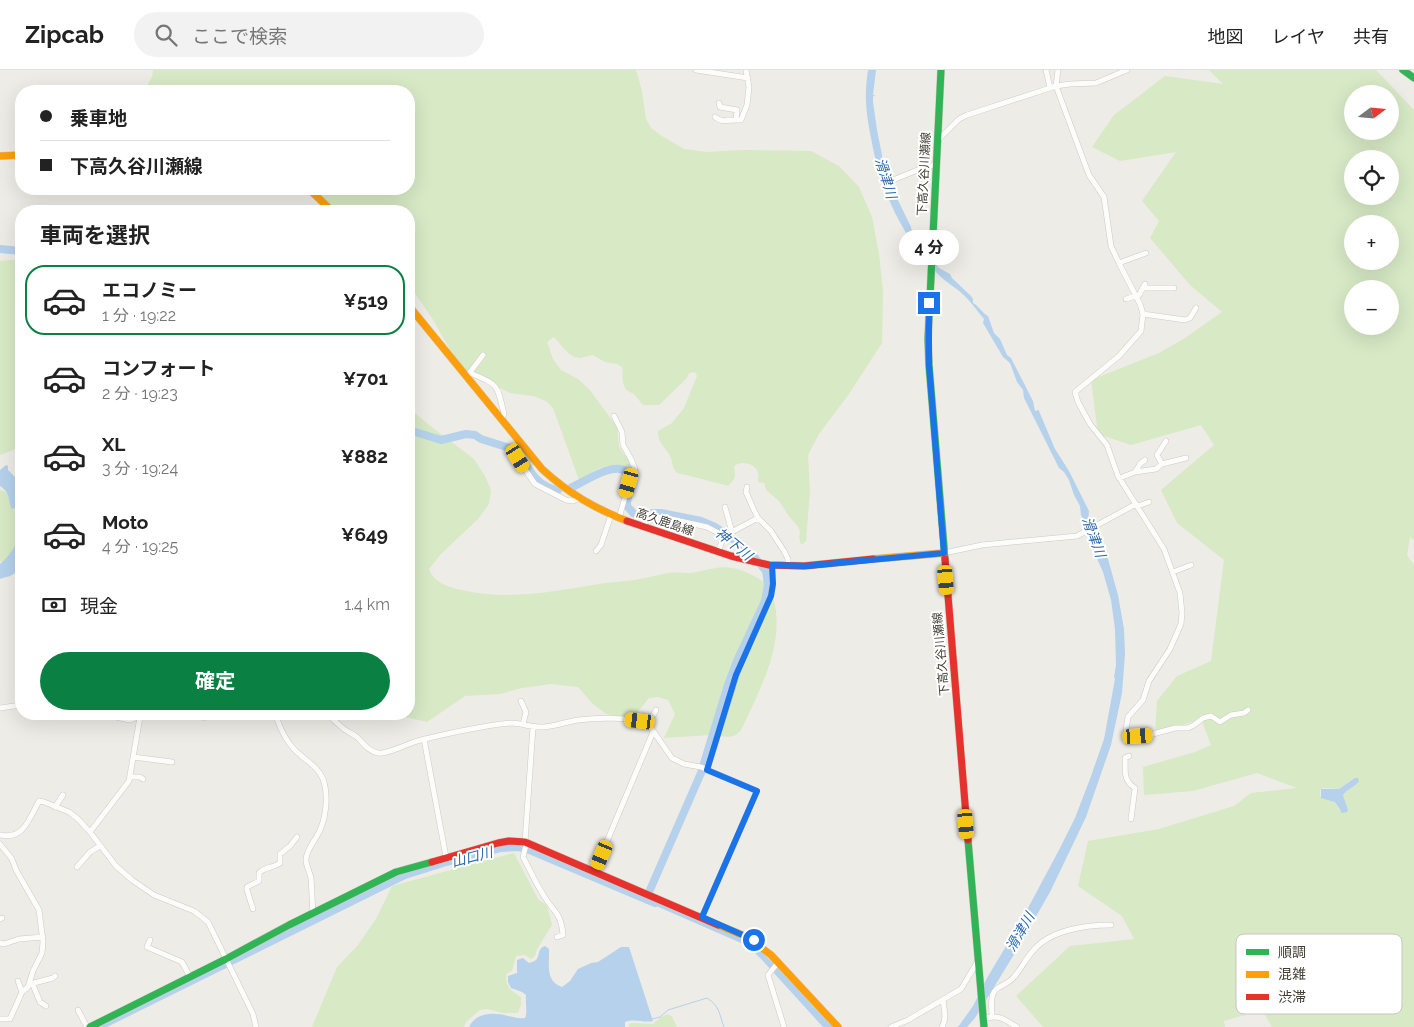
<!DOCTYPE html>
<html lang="ja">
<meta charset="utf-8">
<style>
:root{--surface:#fff;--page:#f2f2f2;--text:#222;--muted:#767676;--line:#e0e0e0;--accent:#0b8043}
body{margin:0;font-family:Raleway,"Noto Sans JP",sans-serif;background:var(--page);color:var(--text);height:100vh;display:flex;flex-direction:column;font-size:19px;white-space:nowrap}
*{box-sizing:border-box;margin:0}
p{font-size:16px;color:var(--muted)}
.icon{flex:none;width:28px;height:28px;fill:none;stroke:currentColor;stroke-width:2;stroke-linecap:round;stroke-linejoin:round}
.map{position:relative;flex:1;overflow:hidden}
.details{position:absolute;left:15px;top:135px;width:400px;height:515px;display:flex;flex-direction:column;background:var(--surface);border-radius:20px;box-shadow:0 5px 20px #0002}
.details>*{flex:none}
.banner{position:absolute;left:15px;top:15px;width:400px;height:110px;border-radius:20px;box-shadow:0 5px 20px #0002;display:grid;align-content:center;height:110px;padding:0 25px;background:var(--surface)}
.needle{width:32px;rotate:74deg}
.fabs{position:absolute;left:1344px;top:15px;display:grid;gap:10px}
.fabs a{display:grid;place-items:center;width:55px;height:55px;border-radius:50%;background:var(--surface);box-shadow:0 5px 20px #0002;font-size:25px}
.end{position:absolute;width:22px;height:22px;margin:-11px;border:6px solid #1a73e8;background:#fff;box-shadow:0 0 0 2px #fff}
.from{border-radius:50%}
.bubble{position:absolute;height:35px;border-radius:18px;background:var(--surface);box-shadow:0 5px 20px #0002;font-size:16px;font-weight:700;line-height:35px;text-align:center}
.car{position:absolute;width:15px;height:30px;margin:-15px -8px;border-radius:6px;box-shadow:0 0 4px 1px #0007;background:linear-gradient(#f5c518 24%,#345 0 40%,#f5c518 0 76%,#345 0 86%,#f5c518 0)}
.banner b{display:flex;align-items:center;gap:18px;height:48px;font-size:19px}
.banner b+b{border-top:1px solid var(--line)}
.banner i{width:12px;height:12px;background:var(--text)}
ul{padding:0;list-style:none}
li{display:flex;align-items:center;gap:15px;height:70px;margin:0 10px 8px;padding:0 15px;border:2px solid transparent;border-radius:20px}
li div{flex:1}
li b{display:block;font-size:19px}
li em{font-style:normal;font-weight:700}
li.active{border-color:var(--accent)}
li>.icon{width:45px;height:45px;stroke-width:1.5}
h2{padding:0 25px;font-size:22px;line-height:60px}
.pay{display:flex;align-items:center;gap:12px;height:55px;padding:0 25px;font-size:19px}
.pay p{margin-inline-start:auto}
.cta{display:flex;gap:10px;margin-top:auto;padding:10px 25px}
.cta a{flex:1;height:58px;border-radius:30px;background:var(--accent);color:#fff;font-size:20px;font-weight:700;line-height:58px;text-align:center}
header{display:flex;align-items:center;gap:30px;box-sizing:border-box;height:70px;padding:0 25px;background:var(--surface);border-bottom:1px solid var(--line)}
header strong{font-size:24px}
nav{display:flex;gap:28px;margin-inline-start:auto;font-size:18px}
.search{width:350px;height:45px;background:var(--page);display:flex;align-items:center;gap:12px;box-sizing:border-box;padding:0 18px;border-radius:28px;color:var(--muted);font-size:19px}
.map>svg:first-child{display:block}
</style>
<header>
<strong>Zipcab</strong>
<div class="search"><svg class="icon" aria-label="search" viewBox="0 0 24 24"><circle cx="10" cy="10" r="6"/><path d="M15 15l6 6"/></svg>ここで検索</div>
<nav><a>地図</a><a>レイヤ</a><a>共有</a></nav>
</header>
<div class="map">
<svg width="1414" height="957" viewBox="0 0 1414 957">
<rect width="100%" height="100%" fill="#eeece6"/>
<path fill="#d7e9c5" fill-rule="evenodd" d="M153,0H636L642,21L646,49L651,58L662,66L684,79L707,82L742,80L811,81L839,96L859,117L872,147L879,184L883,221L882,273L849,324L819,364L808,385L810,421L806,471L801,475L799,466L800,464L799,458L788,445L779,431L766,420L764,413L758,412C758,409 759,406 758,403C756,393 741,390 734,396C736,407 736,408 728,416C721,413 715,413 709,411C698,408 688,405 677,403C672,398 673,394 671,388C667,378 657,373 658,361L672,353L684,338L697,306L695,302L689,303L687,308L659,335H643L634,324L626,320C620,308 624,307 622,297L617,294L605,292L593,285C589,286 584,287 580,288C569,288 561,274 554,267L547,272L553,289L561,300L578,309L589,319L617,357L619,377L622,382L629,390L630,397L628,398C619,394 606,395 596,400C590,403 586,408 579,410L553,338L546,331L533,326L510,323L468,302L453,285L432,248L409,215V141H340L309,119H409V21H144L152,7Z
M1209,0H1376L1414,40V470L1410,467L1407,485L1414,495V957H1272L1262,940L1224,951L1225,957H1043L1016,926L1070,876L1134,869L1122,846L1078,816L1088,771L1159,759L1234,736L1251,723L1297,718L1257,703L1193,721L1144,725L1143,697L1195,682L1211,675L1201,649L1155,664L1157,631L1177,606L1211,591L1224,490L1177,453L1161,420L1214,375L1201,355L1131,375L1098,364L1091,310L1159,283L1185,268L1222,242L1190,215L1150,168L1159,151L1142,131L1176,82L1120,91L1092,77L1114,45L1165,6L1223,14ZM1352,24H1390V61H1352ZM1352,89H1390V126H1352ZM1352,154H1390V191H1352ZM1352,219H1390V256H1352ZM1355,708H1358C1355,718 1350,717 1343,725L1348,740H1339L1335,732L1320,726V720L1323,718L1339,719Z
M21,189V377L0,385V191Z
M409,338L429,355L474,389L485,406L491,420L489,434L478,449L441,484L429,499C434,514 452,518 466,521C513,531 559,520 605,513C615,512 625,511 635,510C646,508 657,505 668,503C676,502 684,503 691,503C704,501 719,495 732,498C744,500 764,509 771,520C773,523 773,528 774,531C785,574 759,622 741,660L736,665L729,667L710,665L664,668L675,644L668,630L658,627L649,628L636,644L630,648L606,644L593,634L578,617L551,614L522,618L500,624L465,626L427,652L393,644H409Z
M0,420L21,426V490L0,492Z
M514,783L538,829L547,836L552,855L537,879L535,886L531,889L525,885L516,886L512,901L507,903C504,916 511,921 521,927V934L518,943H503L487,939L480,940L466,952L464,957H312L337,897L358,875L376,849L392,816Z
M668,944L672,947L677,957H629V955L631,953L653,954L661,947Z"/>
<path fill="#b5d1ec" d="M868,0H876L873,25H875L873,27V32L877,60L884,95L894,122L911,157L913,167L922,180L927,183L939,198L950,204L952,208L971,226L973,229V233C979,236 982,243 988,246L994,263L1000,269L1007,285L1011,288L1033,331L1035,341L1038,340L1039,341L1055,379L1069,401L1089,441L1088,453L1098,472L1103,477L1108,489L1118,525L1124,559L1125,584L1122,623L1111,675L1086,747L1050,822L1018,878L975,948L967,957H958L973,936L987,908L1020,853L1059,780L1075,748L1090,709L1104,669L1115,609L1114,607L1116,595L1115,559L1111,530L1103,502L1094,482L1086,460L1087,458L1081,445L1080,436L1074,425L1069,410L1064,402L1059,398L1024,328L1023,320L1017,312L1010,293L1003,287L983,253L984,249C976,239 968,228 958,220C950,214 942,209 935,201C900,163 880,118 871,68C866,42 864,26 868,0Z
M6,395L8,396V400L21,413V436L12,439C7,429 12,424 0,416V400Z
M21,465C21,477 24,498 12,505C9,507 4,507 0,509V494C10,486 15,476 21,465Z
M1355,708H1358L1359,711C1355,717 1347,719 1343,725L1348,740L1347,742L1342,743L1335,732L1321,728V719H1339Z
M648,829L744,870L754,876L772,892L833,957H823L762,890L755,883L741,873L647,832Z
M545,876L549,879C550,893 544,911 562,917L570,911L578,899L591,893L598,892L621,877H629L653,951C643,953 635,948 625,952V957H469C476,942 494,942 508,946C515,947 518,949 525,948C528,942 525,932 526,925L522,922L511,918L508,912V906L517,903V890L523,888L529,893C544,890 534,880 545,876Z"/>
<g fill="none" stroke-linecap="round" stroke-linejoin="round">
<path stroke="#b5d1ec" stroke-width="1" d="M652,949L660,947L668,940L707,928C720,936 719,944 724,957"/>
<path stroke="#b5d1ec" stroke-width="8" d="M0,179L21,181
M409,360L441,370L466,364L475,365L481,369L516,380L519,383C529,400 537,417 558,420
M572,417C584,412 613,392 625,401C629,403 630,407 632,411L627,432V436L633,443L641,446L653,443H661L701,451L715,457L739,473L755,488L766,501L768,515L765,531L737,591L728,615L701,703L646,829
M98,957L405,805L443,793L501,778L519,777L532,781L655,833"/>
<g stroke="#cccac3" stroke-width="6">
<path id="street" d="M696,0L748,8
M1046,0L1050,18
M1058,0L1056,16L1089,105L1104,127L1111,176L1119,193L1140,234L1143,244L1141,261L1119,286L1075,322L1078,332L1090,354L1107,375L1118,406L1164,479L1180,523L1182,543L1181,554L1170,579L1149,611L1143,630L1128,647L1126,659L1128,672
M719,33L720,37L737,40L736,50
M715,47C723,54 731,49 741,50L747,35L749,17L746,0
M938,70L959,49L967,45L1056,16L1070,14L1096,13L1127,0
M893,110L925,97L936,95
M1119,193L1146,183
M1143,218H1174
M1126,229L1139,225L1145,214
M1143,244L1185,250L1190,248L1196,238
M470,303C498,315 497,313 504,344L501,349
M468,305L483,285
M614,346L622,362L623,375L631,389L635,399L629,413L619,448
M520,374L518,377V389L535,414L566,430L573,431L578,429
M1162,394L1157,385L1166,371
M1135,402L1140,394L1145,390
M1120,408L1135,402L1156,399L1162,394L1186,388
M747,417L746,422L753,438L758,448L771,461L784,481L788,489V497
M1138,436L1149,432
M725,437L732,462
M640,456L648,450L662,447L707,457L724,466
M596,481L601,475L611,445
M718,482L724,466L758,448
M944,483L982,475L1077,466L1136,434
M1173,502L1191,495
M521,631L526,642L523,654
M0,638L21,635
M101,644L130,650L146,644
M271,644L277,649L284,644
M327,644C333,649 338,654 344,659C348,662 353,664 357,667C363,673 368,681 378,683C387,685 410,672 421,670C450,663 481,656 511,653C522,653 532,658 544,657C555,656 566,652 578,650C594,648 635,646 649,655L667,681L672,688L684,694L701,697L757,721L702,847
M204,648V644
M277,649C281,660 286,671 294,679C303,689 318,696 323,709C329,726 326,751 317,766C313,773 306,781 306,790C306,796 310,802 311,808C312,820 312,831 313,843
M645,653L654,644L656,640
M1126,666L1149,665L1175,658H1188L1194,655L1203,648L1211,646L1220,652L1231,645L1244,643L1248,640
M424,669L446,787
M1129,686L1125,688C1126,701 1122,709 1135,718L1131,749
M133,687L172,692
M707,700L739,597L771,526L773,514L772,495
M130,707H140L143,709
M55,737L63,725
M90,762L129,711L140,647
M0,765C24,770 29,749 39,731L44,732L69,742L78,749L90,762L116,796L132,810L154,825L194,841L208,852L253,944L256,957
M525,772L533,657
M0,774L12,789L16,800L39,840L43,872L42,883L33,901L28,917L22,922L10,949H0
M526,775L523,787C530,800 536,814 544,826C554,843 561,842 563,865L557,867
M77,797L90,782L100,776
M594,802L653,662
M253,839L247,820V817L259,811V803C264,797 273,798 280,793V784L290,776L297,767
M0,849L2,848
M150,870L147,877L182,892L190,907
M0,873L4,874L19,869L43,867
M777,894L768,905L784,957
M18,911L22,922
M46,936L40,932L33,915L30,914L53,908L55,906
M78,940L87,957
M992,947C992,938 989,923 998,918C1004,914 1009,913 1014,907C1021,899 1025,890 1032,882C1049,860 1085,855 1111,855
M983,949C999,944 1004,949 1017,957
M891,957L908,950L961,919L978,891
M942,957C947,949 944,939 943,930"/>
</g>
<g stroke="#cdcabd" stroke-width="8">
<path id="fast" d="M941,0L928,269L929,295L945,489
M1403,0L1414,8
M968,770L984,957
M90,957L226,889L289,855L396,802L432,792"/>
</g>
<g stroke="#cdcabd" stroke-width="8">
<path id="slow" d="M0,86L21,85
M309,119L332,141
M409,236L542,399C568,423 594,438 627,451
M873,489L944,483
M718,855L747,867L771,885L838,957"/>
</g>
<g stroke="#cdcabd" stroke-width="8">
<path id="jam" d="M627,451L731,486L769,495L804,496L873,489
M945,489L968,770
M432,792L498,773L509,771L525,772L718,855"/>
</g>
<use href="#street" stroke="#fcfcfb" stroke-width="5"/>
<use href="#fast" stroke="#30b455" stroke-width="7"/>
<use href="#slow" stroke="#ff9f0a" stroke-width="7"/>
<use href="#jam" stroke="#e5322d" stroke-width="7"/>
</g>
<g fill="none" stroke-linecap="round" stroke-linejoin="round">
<path stroke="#1a73e8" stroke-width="6" d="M754,870L702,847L757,721L707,700L736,605L771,526L773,514L772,495L807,496L944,483L929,295V233"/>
</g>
<g text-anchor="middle" stroke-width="4" stroke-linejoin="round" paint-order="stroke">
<g font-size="12" fill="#423e33" stroke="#fff">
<text transform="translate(924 104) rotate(-87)" y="4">下高久谷川瀬線</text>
<text transform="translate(665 452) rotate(19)" y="4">高久鹿島線</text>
<text transform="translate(941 584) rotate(-95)" y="4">下高久谷川瀬線</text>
</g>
<g font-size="14" font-style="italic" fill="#2d6aad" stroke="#fff">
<text transform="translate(886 108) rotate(73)" y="5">滑津川</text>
<text transform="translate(1094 467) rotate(70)" y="5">滑津川</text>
<text transform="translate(734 474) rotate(39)" y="5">神下川</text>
<text transform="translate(472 787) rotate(-15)" y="5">山口川</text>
<text transform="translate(1020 862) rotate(-60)" y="5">滑津川</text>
</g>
</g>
<rect x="1236" y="864" width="166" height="80" rx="8" fill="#fff" stroke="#c6c5c2" stroke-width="1"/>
<rect x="1246" y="879" width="23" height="6" fill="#30b455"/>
<rect x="1246" y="901" width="23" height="7" fill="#ff9f0a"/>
<rect x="1246" y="924" width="23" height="6" fill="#e5322d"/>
<g font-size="14" fill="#423e33">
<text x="1278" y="887">順調</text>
<text x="1278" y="909">混雑</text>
<text x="1278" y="932">渋滞</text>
</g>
</svg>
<div class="fabs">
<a><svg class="needle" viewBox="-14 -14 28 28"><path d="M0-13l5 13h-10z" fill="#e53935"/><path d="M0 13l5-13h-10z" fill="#767676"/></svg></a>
<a><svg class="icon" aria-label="locate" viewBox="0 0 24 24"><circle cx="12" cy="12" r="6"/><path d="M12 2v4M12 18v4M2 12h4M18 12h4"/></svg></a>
<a>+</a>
<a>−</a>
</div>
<i class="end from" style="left:754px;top:870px"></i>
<i class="end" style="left:929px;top:233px"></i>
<div class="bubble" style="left:899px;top:160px;width:60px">4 分</div>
<i class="car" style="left:518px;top:388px;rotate:148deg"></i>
<i class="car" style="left:629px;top:413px;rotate:196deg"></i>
<i class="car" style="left:946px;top:510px;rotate:175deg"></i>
<i class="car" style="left:640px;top:651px;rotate:277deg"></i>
<i class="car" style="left:1138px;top:666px;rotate:87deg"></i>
<i class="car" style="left:966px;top:754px;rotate:175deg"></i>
<i class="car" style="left:602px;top:785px;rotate:203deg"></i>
<div class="banner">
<b><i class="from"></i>乗車地</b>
<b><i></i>下高久谷川瀬線</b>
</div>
<section class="details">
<h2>車両を選択</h2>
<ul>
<li class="active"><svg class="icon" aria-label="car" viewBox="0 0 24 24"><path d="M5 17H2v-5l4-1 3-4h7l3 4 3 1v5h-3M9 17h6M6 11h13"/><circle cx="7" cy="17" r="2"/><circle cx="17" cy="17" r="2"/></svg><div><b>エコノミー</b><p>1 分 · 19:22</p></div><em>¥519</em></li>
<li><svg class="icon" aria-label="car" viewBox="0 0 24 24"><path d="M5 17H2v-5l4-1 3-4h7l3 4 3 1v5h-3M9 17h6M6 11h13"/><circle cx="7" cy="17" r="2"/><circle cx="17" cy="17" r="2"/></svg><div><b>コンフォート</b><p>2 分 · 19:23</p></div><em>¥701</em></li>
<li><svg class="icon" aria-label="car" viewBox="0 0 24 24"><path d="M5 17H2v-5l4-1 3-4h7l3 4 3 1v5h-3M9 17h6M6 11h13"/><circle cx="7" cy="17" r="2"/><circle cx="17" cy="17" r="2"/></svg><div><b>XL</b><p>3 分 · 19:24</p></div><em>¥882</em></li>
<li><svg class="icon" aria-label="car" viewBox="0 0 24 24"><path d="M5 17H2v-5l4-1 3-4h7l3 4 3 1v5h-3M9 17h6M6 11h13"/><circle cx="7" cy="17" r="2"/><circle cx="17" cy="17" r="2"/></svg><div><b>Moto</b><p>4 分 · 19:25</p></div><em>¥649</em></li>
</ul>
<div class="pay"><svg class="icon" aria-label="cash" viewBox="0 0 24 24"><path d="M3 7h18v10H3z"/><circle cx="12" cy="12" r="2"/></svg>現金<p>1.4 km</p></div>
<div class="cta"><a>確定</a></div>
</section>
</div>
